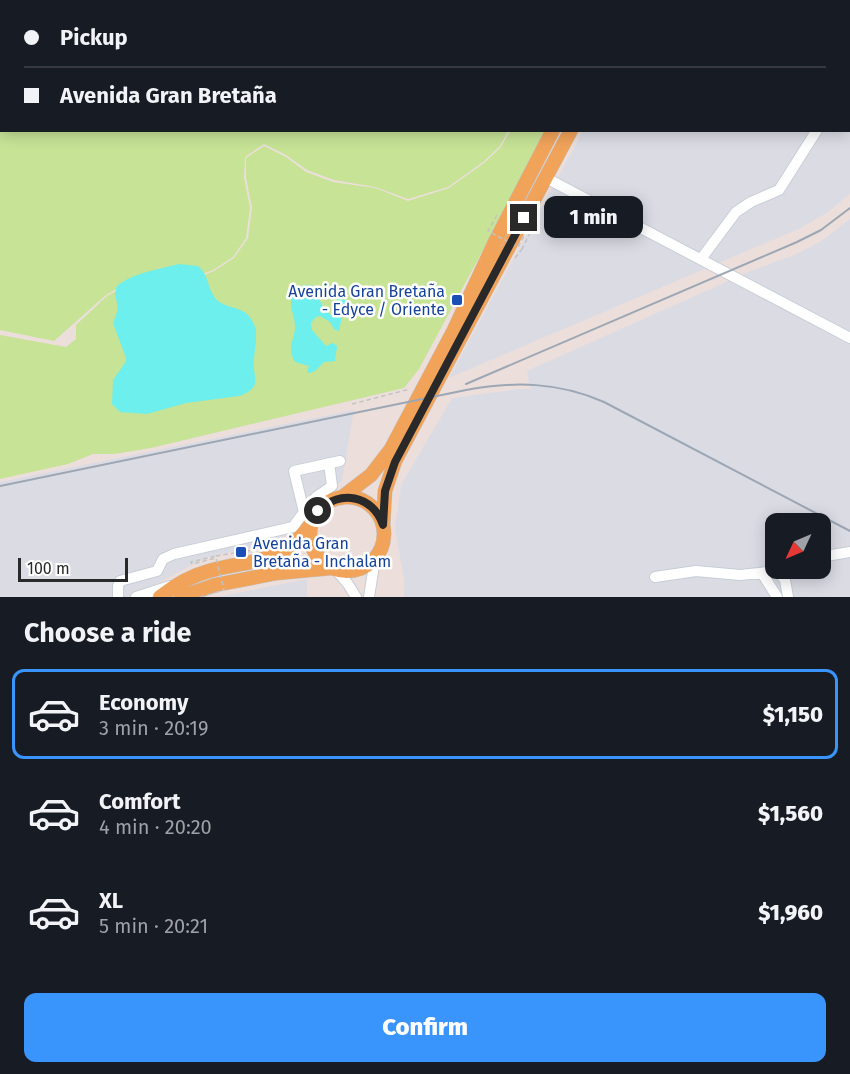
<!DOCTYPE html>
<meta charset="utf-8">
<style>
:root{--surface:#171b24;--page:#242831;--text:#f1f3f6;--muted:#9ea1a6;--line:#363941;--accent:#3994fb}
body{margin:0;font-family:"Fira Sans",sans-serif;background:var(--page);color:var(--text);height:100vh;display:flex;flex-direction:column;font-size:22px;white-space:nowrap}
*{box-sizing:border-box;margin:0}
p{font-size:20px;color:var(--muted)}
.icon{flex:none;width:33px;height:33px;fill:none;stroke:currentColor;stroke-width:2;stroke-linecap:round;stroke-linejoin:round}
.map{position:relative;height:597px;overflow:hidden}
.details{display:flex;flex-direction:column;background:var(--surface);flex:1}
.details>*{flex:none}
.banner{position:absolute;left:0px;top:0px;width:850px;height:132px;box-shadow:0 3px 15px #0003;display:grid;align-content:center;height:132px;padding:0 24px;background:var(--surface)}
.needle{width:39px;rotate:226deg}
.fabs{position:absolute;left:765px;top:513px;display:grid;gap:12px}
.fabs a{display:grid;place-items:center;width:66px;height:66px;border-radius:12px;background:var(--surface);box-shadow:0 3px 15px #0003;font-size:30px}
.scale{position:absolute;left:18px;bottom:15px;width:110px;box-sizing:border-box;padding-left:6px;border:3px solid #292929;border-top:0;font-size:16px;line-height:21px;white-space:nowrap;color:#292929;-webkit-text-stroke:4px #fff;paint-order:stroke}
.end{position:absolute;width:27px;height:27px;margin:-14px;border:8px solid #292929;background:#fff;box-shadow:0 0 0 3px #fff}
.from{border-radius:50%}
.bubble{position:absolute;height:42px;border-radius:12px;background:var(--surface);box-shadow:0 3px 15px #0003;font-size:20px;font-weight:800;line-height:42px;text-align:center}
.banner b{display:flex;align-items:center;gap:21px;height:57px;font-size:22px}
.banner b+b{border-top:2px solid var(--line)}
.banner i{width:15px;height:15px;background:var(--text)}
ul{padding:0;list-style:none}
li{display:flex;align-items:center;gap:18px;height:90px;margin:0 12px 9px;padding:0 12px;border:3px solid transparent;border-radius:12px}
li div{flex:1}
li b{display:block;font-size:22px}
li em{font-style:normal;font-weight:800}
li.selected{border-color:var(--accent)}
li>.icon{width:54px;height:54px;stroke-width:1.5}
h2{padding:0 24px;font-size:27px;line-height:72px}
.action{display:flex;gap:12px;margin-top:auto;padding:12px 24px}
.action a{flex:1;height:69px;border-radius:12px;background:var(--accent);color:#fff;font-size:24px;font-weight:800;line-height:69px;text-align:center}
.map>svg:first-child{display:block}
</style>
<div class="map">
<svg width="850" height="597" viewBox="0 0 850 597">
<rect width="100%" height="100%" fill="#ecdfdb"/>
<path fill="#dbdbe4" fill-rule="evenodd" d="M655,0H850V194L828,212L801,228L449,378L583,131L849,130V2L654,1Z
M850,219V597H404V579L395,529L401,485L452,398L519,389H530L527,371L753,270L794,255L820,242ZM776,524H820V568H776Z
M354,410L342,481L297,521L281,541L207,557L147,589L142,597H0V482Z
M307,579V597H217Z"/>
<path fill="#c6e396" d="M0,0H612L2,2V130L508,131L500,146L483,162L448,187L408,199L375,187L334,180L307,170L286,155L264,144L245,157L244,178L250,208L246,238L233,257L213,270L194,277L134,279L106,295L54,341L0,330Z
M510,131H547L419,369L404,388L151,448L114,454H93L68,464L0,479V335L66,347L76,339V325L107,296L135,281L194,279L214,271L234,258L248,238L252,208L246,178V158L264,146L286,157L306,172L333,182L375,188L408,201L449,188L484,163L501,147Z"/>
<path fill="#6cefed" d="M304,0H452L304,1Z
M179,264L198,266C209,275 207,287 215,298C223,308 238,306 247,314C251,318 255,325 256,330C257,343 253,355 254,368C254,374 257,380 254,386C251,391 245,394 239,396L186,403L147,414L120,412L112,404L113,380L125,363L126,358L113,323L118,309L115,293L117,286C135,272 157,270 179,264Z
M312,285L324,309L331,315L336,313L337,299L346,300L349,306L342,316L339,331L334,329L330,322L320,316L316,317L311,323L312,330L326,346L333,343L337,346L335,361L324,362L315,371L310,373L307,372L309,366L295,362C287,349 293,343 295,329C296,312 283,304 299,286Z"/>
<g fill="none" stroke-linecap="round" stroke-linejoin="round">
<g stroke="#c6ced7" stroke-width="12">
<path id="minor" d="M849,80L850,78
M546,178L850,338
M701,259L736,212L751,202L779,190L817,130
M304,512L316,497L332,486L329,463
M820,557L850,552
M336,570L348,584L356,597
M762,573L777,597
M655,577L696,571L740,575L777,571L785,580L788,597
M118,597V586L120,581L157,571L163,559L174,554L293,527L304,512L294,471L340,461
M136,597L170,586
M369,597L375,559"/>
</g>
<g stroke="#c3c3c3" stroke-width="15">
<path id="major" d="M635,2L636,0
M647,2L648,0
M310 534a37 37 0 1 1 74 0a37 37 0 1 1-74 0Z
M341,498L371,475L391,449L454,330L495,242L553,130
M383,525L385,491L395,461L571,130
M160,597C175,585 191,576 209,571C252,559 281,566 311,524
M181,597L215,585L277,573L331,568"/>
</g>
<path stroke="#c3c3c3" stroke-width="1.5" stroke-dasharray="4.5 3" stroke-linecap="butt" d="M515,258L522,249
M352,404L410,389
M216,556L253,550"/>
<use href="#minor" stroke="#fff" stroke-width="10"/>
<use href="#major" stroke="#f1a35a" stroke-width="14"/>
<path stroke="#9da7b4" stroke-width="2" d="M466,384L797,242L821,230L850,208
M0,486L466,390C514,381 559,382 604,402L850,531"/>
<path stroke="#c3c3c3" stroke-width="1.5" stroke-dasharray="4.5 3" stroke-linecap="butt" d="M497,215L488,231L518,247L531,224L534,225L522,249
M200,597L224,590L216,558L192,564L191,562L216,556"/>
</g>
<g fill="none" stroke-linecap="round" stroke-linejoin="round">
<path stroke="#292929" stroke-width="8" d="M318,511C339,489 373,495 383,525L385,491L395,462L524,218"/>
</g>
<g fill="#1a4fb4" stroke="#fff" stroke-width="2">
<rect x="451" y="294" width="12" height="12" rx="3"/>
<rect x="235" y="546" width="12" height="12" rx="3"/>
</g>
<g text-anchor="middle" stroke-width="5" stroke-linejoin="round" paint-order="stroke">
<g font-size="16" fill="#164399" stroke="#fff" text-anchor="end">
<text x="445" y="297">Avenida Gran Bretaña<tspan x="445" dy="18">- Edyce / Oriente</tspan></text>
<text x="253" y="549" text-anchor="start">Avenida Gran<tspan x="253" dy="18">Bretaña - Inchalam</tspan></text>
</g>
</g>
</svg>
<div class="fabs">
<a><svg class="needle" viewBox="-14 -14 28 28"><path d="M0-13l5 13h-10z" fill="#e53935"/><path d="M0 13l5-13h-10z" fill="#9ea1a6"/></svg></a>
</div>
<div class="scale">100 m</div>
<i class="end from" style="left:318px;top:511px"></i>
<i class="end" style="left:524px;top:218px"></i>
<div class="bubble" style="left:544px;top:196px;width:99px">1 min</div>
<div class="banner">
<b><i class="from"></i>Pickup</b>
<b><i></i>Avenida Gran Bretaña</b>
</div>
</div>
<section class="details">
<h2>Choose a ride</h2>
<ul>
<li class="selected"><svg class="icon" aria-label="car" viewBox="0 0 24 24"><path d="M5 17H2v-5l4-1 3-4h7l3 4 3 1v5h-3M9 17h6M6 11h13"/><circle cx="7" cy="17" r="2"/><circle cx="17" cy="17" r="2"/></svg><div><b>Economy</b><p>3 min · 20:19</p></div><em>$1,150</em></li>
<li><svg class="icon" aria-label="car" viewBox="0 0 24 24"><path d="M5 17H2v-5l4-1 3-4h7l3 4 3 1v5h-3M9 17h6M6 11h13"/><circle cx="7" cy="17" r="2"/><circle cx="17" cy="17" r="2"/></svg><div><b>Comfort</b><p>4 min · 20:20</p></div><em>$1,560</em></li>
<li><svg class="icon" aria-label="car" viewBox="0 0 24 24"><path d="M5 17H2v-5l4-1 3-4h7l3 4 3 1v5h-3M9 17h6M6 11h13"/><circle cx="7" cy="17" r="2"/><circle cx="17" cy="17" r="2"/></svg><div><b>XL</b><p>5 min · 20:21</p></div><em>$1,960</em></li>
</ul>
<div class="action"><a>Confirm</a></div>
</section>
